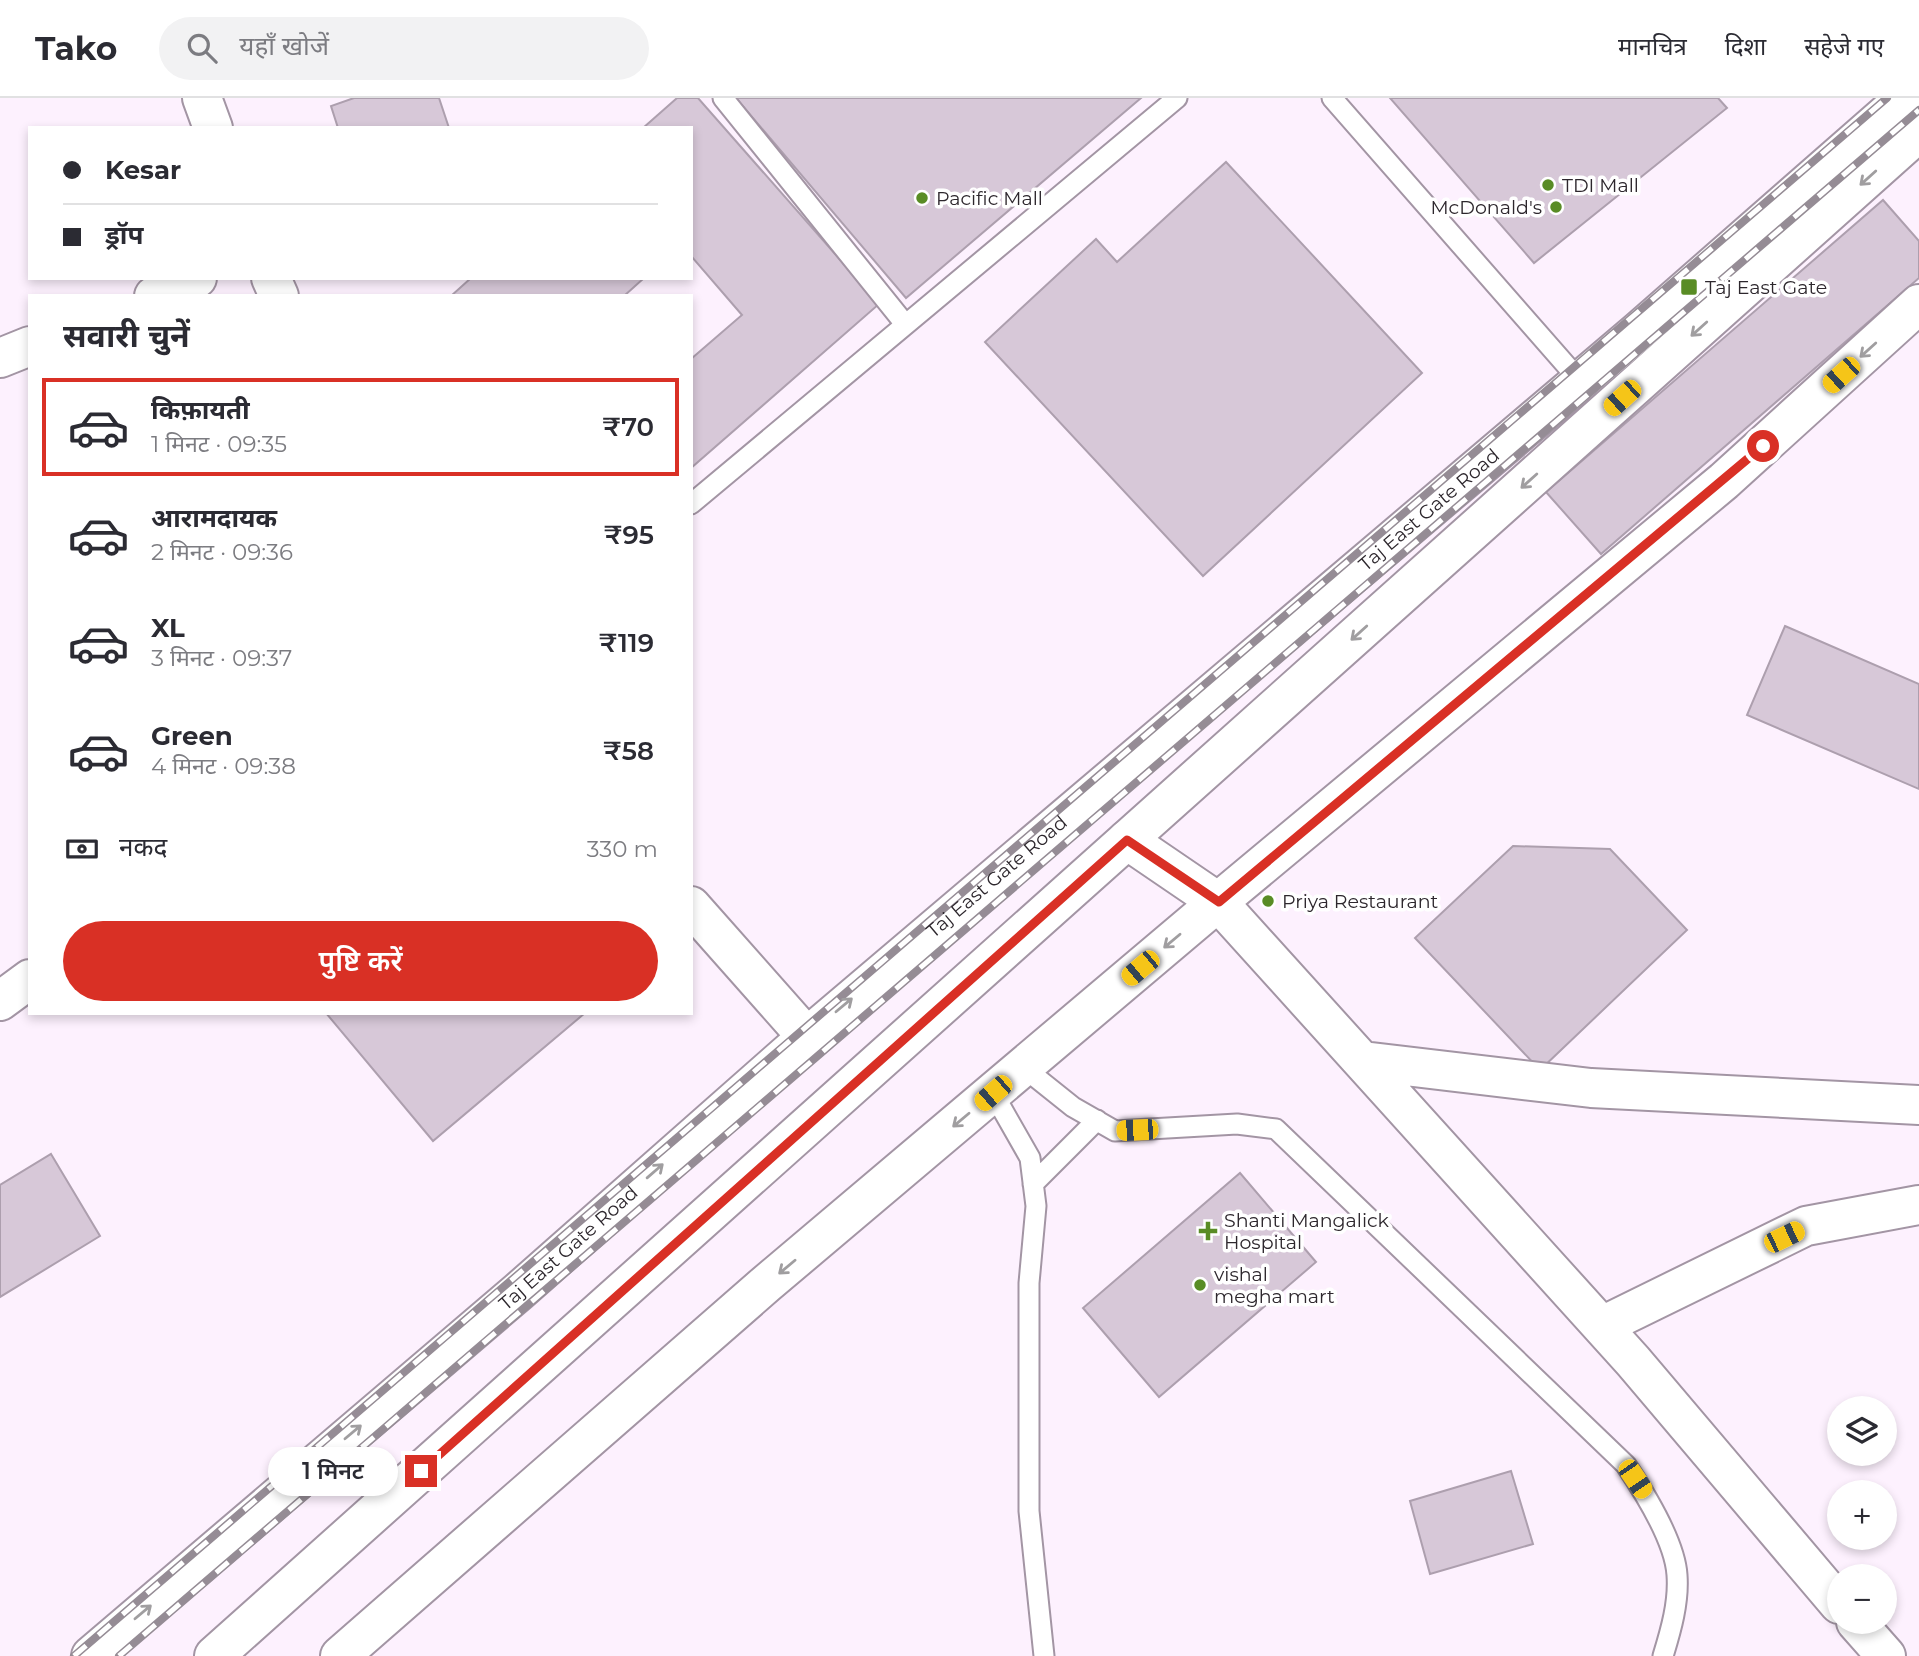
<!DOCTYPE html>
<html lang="hi">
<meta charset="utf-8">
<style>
:root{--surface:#fff;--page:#f2f2f3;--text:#2b2b33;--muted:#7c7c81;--line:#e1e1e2;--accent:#d93025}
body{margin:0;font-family:Montserrat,"Noto Sans Devanagari",sans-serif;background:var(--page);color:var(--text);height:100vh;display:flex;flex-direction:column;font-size:26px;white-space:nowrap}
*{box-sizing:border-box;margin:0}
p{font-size:23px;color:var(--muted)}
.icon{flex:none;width:38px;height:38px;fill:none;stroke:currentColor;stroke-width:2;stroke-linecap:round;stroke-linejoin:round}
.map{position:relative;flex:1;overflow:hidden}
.details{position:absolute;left:28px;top:196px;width:665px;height:721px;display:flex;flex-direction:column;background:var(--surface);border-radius:0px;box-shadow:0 4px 10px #0003}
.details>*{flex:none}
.banner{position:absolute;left:28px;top:28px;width:665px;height:154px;border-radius:0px;box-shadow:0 4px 10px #0003;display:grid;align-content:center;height:154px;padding:0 35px;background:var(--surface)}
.controls{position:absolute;left:1827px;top:1298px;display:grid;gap:14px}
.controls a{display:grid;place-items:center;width:70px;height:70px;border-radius:50%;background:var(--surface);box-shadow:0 4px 10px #0003;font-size:35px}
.end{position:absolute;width:32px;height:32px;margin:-16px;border:9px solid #d93025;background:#fff;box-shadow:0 0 0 4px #fff}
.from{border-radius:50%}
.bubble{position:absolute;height:49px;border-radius:24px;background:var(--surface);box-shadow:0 4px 10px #0003;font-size:23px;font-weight:600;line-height:49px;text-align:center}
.car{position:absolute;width:21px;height:42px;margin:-21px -10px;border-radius:9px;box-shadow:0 0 5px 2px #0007;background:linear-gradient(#f5c518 24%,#345 0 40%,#f5c518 0 76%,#345 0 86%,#f5c518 0)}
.banner b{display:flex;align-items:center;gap:24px;height:66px;font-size:26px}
.banner b+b{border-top:2px solid var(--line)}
.banner i{width:18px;height:18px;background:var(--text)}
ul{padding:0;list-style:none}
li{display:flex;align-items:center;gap:21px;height:98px;margin:0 14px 10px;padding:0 21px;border:4px solid transparent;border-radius:0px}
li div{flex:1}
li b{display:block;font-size:26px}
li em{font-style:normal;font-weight:600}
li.on{border-color:var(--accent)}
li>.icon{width:63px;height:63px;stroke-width:1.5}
h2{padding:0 35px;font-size:32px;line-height:84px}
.pay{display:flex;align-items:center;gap:18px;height:77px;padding:0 35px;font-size:26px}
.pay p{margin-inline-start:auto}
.action{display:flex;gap:14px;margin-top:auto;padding:14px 35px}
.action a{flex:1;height:80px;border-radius:42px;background:var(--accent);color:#fff;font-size:28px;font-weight:600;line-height:80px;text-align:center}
header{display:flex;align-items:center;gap:42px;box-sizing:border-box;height:98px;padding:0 35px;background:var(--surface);border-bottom:2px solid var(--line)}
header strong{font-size:33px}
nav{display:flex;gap:38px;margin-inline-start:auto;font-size:24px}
.search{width:490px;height:63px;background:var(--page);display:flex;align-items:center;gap:18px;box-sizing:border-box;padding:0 24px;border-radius:38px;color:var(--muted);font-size:26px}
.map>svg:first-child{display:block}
</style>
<header>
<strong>Tako</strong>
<div class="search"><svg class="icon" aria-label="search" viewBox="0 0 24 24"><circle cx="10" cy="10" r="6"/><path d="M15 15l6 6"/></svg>यहाँ खोजें</div>
<nav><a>मानचित्र</a><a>दिशा</a><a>सहेजे गए</a></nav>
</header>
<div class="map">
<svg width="1919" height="1558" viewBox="0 0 1919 1558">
<rect width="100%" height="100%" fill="#fdf1fe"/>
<path fill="#d7c8d8" stroke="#ad9fae" stroke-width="2" d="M354,0H439L449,30H338L331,8Z
M677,0H698L879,206L691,370V261L742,217L691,158V30H643Z
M736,0H1141L906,200Z
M1390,0H1718L1727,10L1534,165Z
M1226,64L1422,275L1203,478L985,244L1096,141L1117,164Z
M1883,102L1919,143V180L1601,456L1546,394Z
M471,180H644L624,198H451Z
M1785,528L1919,586V691L1747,617Z
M1513,748L1610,751L1687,832L1540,972L1415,840Z
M326,915H585L433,1043Z
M51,1056L100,1138L0,1199V1087Z
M1240,1075L1316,1164L1159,1299L1083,1210Z
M1511,1373L1533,1446L1430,1476L1410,1403Z"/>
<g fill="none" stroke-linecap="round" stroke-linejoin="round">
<g stroke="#a395a4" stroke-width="23">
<path id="lane" d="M723,0L905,226
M1332,0L1580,283
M691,406L1177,0
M1023,969L1073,1009L1115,1033L1237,1026L1276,1031L1626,1367C1644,1394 1675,1444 1677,1477C1679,1504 1671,1532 1663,1558
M993,995L1030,1060L1036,1108L1029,1185V1413L1044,1558
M1033,1086L1097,1022"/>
</g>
<g stroke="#a395a4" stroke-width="42">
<path id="street" d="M202,0L213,30
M271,180L279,198
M154,198L197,180
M0,260L30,248
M1127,742L1218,804L1633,1263L1839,1506
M691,808L807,939
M0,903L30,881
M1363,963L1591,990L1919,1007
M1602,1228L1806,1128L1919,1107
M1856,1524L1886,1558
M340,1558L766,1186L1218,804L1724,383L1919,206"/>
</g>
<g stroke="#a395a4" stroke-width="42">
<g id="primary">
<path id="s1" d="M91,1558L518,1194L807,939L1639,233L1905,0"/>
<path d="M214,1558L1919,34"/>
</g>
</g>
<use href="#lane" stroke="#fff" stroke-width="19"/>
<use href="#street" stroke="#fff" stroke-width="38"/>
<use href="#primary" stroke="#fff" stroke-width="38"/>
<g stroke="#958c95" stroke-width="8">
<path id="rail" d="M74,1558L1887,0
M119,1558L1919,12"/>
</g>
<use href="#rail" stroke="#fff" stroke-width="5" stroke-dasharray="16" stroke-linecap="butt"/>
</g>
<defs><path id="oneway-shaft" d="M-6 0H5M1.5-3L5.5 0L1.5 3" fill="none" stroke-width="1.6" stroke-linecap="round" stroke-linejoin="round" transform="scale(1.75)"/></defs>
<g stroke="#a09ea0">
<use href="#oneway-shaft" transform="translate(1868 80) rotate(138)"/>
<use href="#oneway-shaft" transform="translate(1699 231) rotate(138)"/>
<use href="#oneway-shaft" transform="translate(1868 252) rotate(138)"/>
<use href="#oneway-shaft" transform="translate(1529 383) rotate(138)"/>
<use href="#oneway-shaft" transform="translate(1359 535) rotate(138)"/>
<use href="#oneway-shaft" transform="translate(1172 843) rotate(140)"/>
<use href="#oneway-shaft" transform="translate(844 907) rotate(-40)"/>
<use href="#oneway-shaft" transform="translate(961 1022) rotate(140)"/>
<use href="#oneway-shaft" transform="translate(655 1073) rotate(-41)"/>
<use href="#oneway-shaft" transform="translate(787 1169) rotate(140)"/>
<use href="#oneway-shaft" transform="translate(353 1334) rotate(-40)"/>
<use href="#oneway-shaft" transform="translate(143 1514) rotate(-40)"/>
</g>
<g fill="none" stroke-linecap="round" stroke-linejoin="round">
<path stroke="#d93025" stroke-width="9" d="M421,1373L1127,742L1219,804L1763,348"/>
</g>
<g fill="#598c25" stroke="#fff" stroke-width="2.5">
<circle cx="1548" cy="87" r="7"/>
<circle cx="922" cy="100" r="7"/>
<circle cx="1556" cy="109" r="7"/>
<rect x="1680" y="180" width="18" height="18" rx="3.5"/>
<circle cx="1268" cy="803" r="7"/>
<path d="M1204.5 1122.5h7v7h7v7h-7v7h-7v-7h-7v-7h7z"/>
<circle cx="1200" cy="1187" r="7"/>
</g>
<g text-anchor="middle" stroke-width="7" stroke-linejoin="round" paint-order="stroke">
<g font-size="19" fill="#2d272d" stroke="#fff" text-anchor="start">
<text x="1562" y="94">TDI Mall</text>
<text x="936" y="107">Pacific Mall</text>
<text x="1542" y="116" text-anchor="end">McDonald's</text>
<text x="1705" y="196">Taj East Gate</text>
<text x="1282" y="810">Priya Restaurant</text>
<text x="1224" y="1129">Shanti Mangalick<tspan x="1224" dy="22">Hospital</tspan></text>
<text x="1214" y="1183">vishal<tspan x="1214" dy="22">megha mart</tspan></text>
</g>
<g font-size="19" fill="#2d272d" stroke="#fff">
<text dy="7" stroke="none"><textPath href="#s1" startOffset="1762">Taj East Gate Road</textPath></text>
<text dy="7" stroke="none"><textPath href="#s1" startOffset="1195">Taj East Gate Road</textPath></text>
<text dy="7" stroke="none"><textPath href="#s1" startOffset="628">Taj East Gate Road</textPath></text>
</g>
</g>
</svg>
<div class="controls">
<a><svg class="icon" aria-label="layers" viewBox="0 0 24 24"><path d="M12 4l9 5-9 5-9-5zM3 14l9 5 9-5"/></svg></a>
<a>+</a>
<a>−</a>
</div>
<i class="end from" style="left:1763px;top:348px"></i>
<i class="end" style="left:421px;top:1373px"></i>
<div class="bubble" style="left:268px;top:1349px;width:130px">1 मिनट</div>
<i class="car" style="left:1841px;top:277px;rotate:228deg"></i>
<i class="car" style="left:1622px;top:300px;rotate:228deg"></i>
<i class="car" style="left:1140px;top:870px;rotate:230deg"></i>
<i class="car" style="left:993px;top:995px;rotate:229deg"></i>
<i class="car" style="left:1137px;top:1032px;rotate:268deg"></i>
<i class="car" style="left:1784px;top:1139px;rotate:64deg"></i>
<i class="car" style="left:1635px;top:1381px;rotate:146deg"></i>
<div class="banner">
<b><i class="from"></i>Kesar</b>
<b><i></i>ड्रॉप</b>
</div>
<section class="details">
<h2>सवारी चुनें</h2>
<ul>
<li class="on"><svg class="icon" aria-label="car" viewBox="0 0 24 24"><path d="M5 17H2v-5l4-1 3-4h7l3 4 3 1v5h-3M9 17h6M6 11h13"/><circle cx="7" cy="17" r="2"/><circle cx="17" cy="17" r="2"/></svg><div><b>किफ़ायती</b><p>1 मिनट · 09:35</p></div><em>₹70</em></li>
<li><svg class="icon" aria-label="car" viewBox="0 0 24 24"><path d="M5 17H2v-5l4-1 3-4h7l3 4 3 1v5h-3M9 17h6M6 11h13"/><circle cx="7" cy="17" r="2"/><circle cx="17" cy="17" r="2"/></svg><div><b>आरामदायक</b><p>2 मिनट · 09:36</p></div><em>₹95</em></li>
<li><svg class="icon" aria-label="car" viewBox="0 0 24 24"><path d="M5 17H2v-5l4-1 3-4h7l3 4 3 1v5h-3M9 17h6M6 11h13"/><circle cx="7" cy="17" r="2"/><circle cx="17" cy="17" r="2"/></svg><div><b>XL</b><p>3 मिनट · 09:37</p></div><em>₹119</em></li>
<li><svg class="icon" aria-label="car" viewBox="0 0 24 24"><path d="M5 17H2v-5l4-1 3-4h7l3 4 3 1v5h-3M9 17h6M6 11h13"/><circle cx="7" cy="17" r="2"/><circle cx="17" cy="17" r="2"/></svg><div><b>Green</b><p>4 मिनट · 09:38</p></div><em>₹58</em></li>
</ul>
<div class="pay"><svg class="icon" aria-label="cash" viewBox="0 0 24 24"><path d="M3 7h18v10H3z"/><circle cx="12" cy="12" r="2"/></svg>नकद<p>330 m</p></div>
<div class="action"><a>पुष्टि करें</a></div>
</section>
</div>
